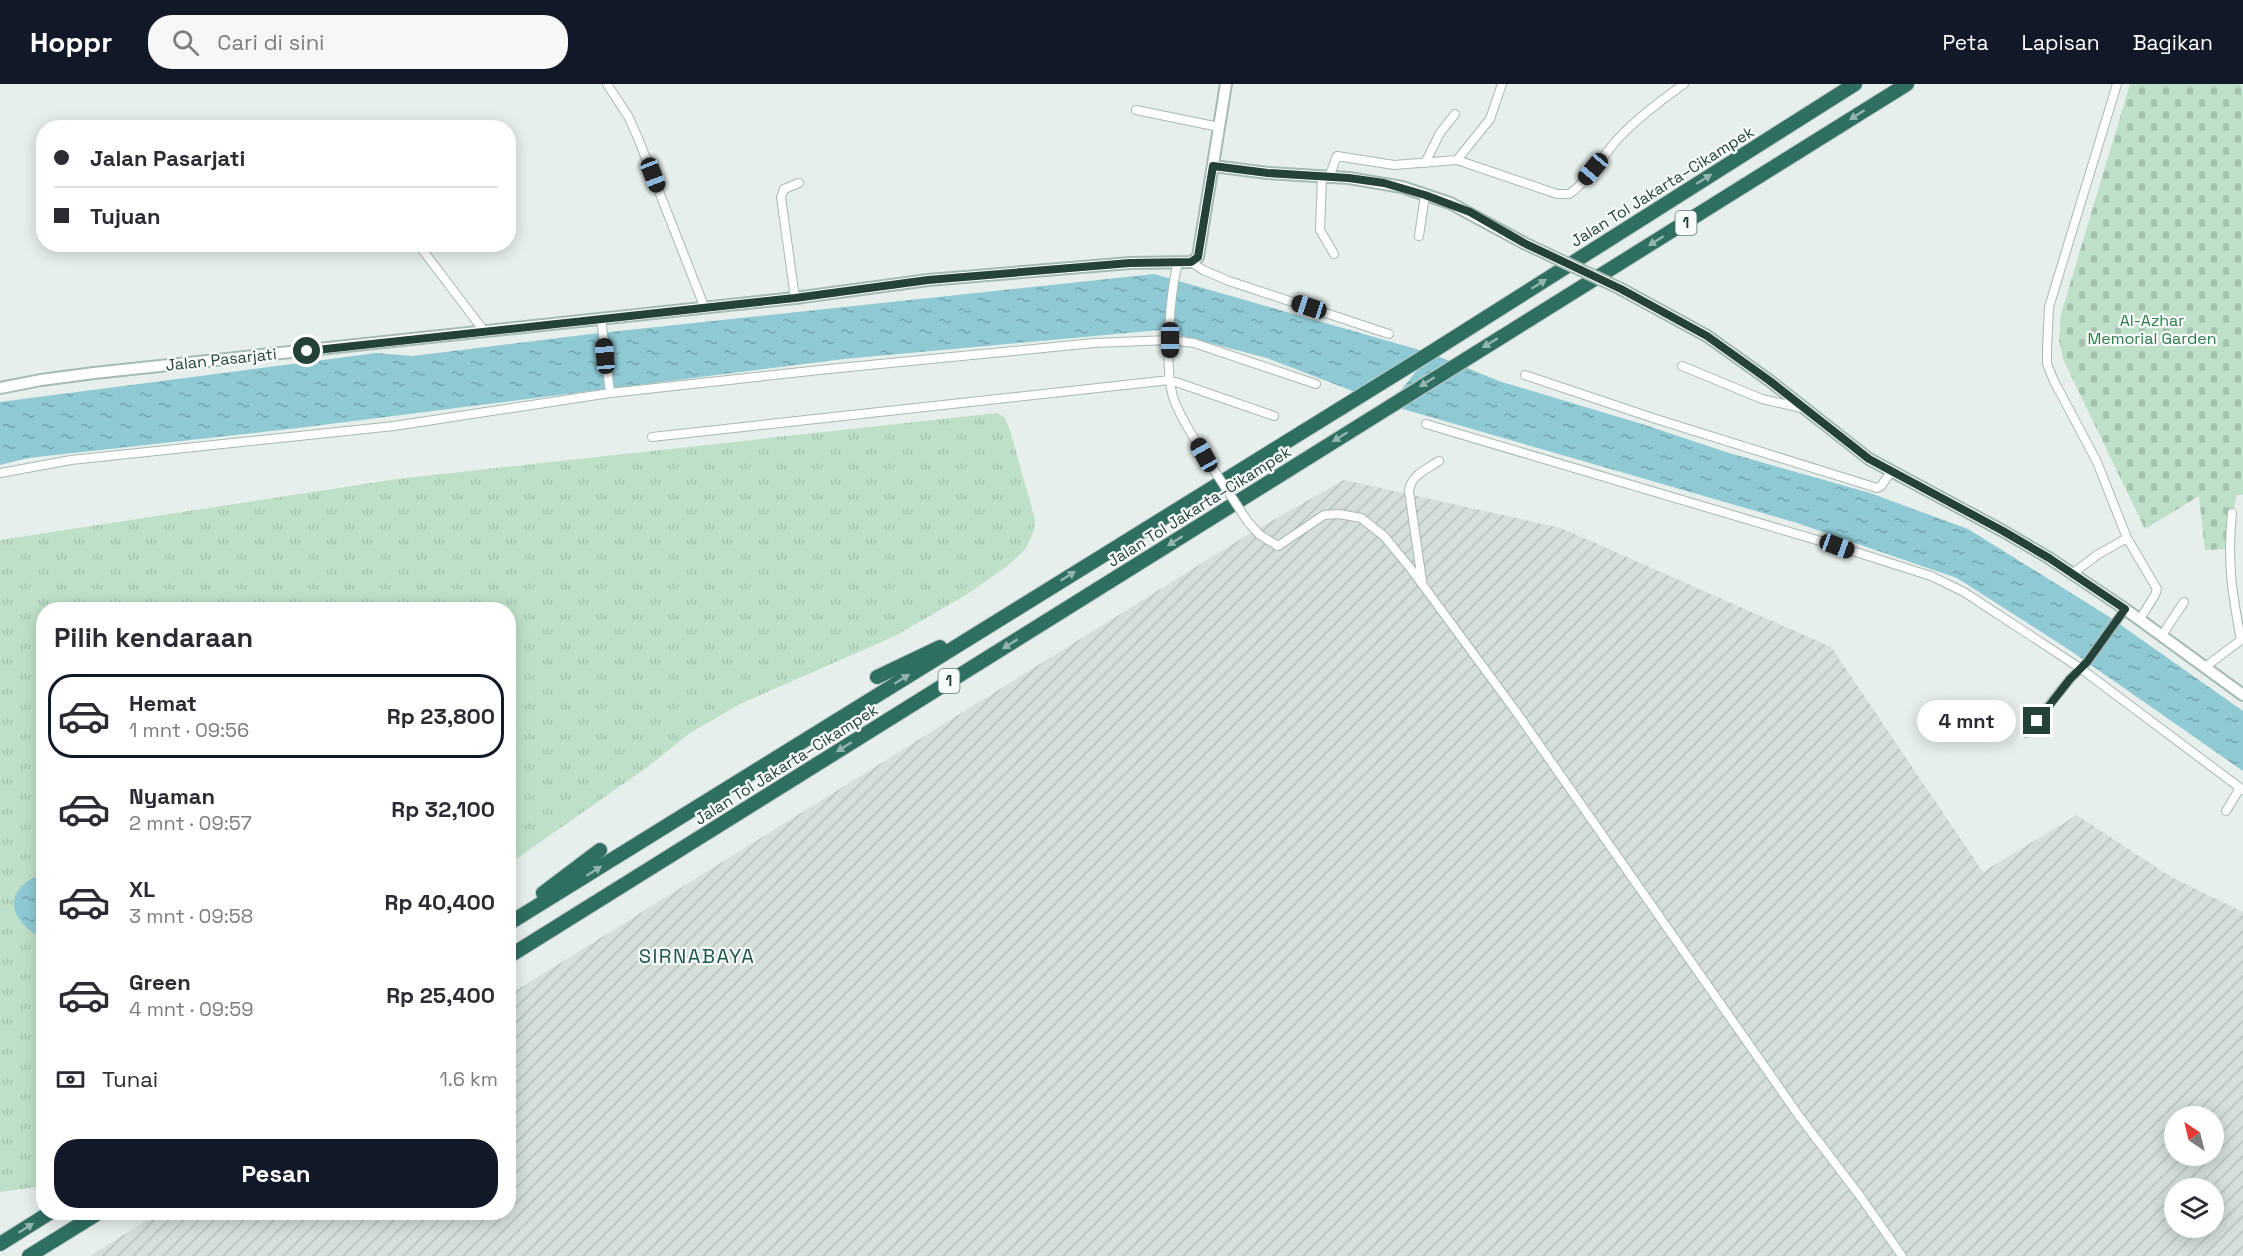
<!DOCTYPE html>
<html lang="id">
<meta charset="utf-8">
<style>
:root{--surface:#fff;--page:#f7f7f7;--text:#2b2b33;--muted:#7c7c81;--line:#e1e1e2;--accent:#111827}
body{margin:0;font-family:"Space Grotesk",sans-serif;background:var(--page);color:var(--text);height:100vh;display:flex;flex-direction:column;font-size:22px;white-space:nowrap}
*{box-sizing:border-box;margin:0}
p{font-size:20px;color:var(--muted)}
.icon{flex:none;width:33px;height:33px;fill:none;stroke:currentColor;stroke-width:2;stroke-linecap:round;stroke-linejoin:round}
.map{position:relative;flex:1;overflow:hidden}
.side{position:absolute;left:36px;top:518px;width:480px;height:618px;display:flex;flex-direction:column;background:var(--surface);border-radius:24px;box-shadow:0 3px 15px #0003}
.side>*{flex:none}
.hud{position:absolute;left:36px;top:36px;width:480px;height:132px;border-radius:24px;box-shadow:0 3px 15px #0003;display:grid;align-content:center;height:132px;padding:0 18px;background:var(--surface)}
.needle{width:39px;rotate:325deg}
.fabs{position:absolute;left:2164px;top:1022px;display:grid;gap:12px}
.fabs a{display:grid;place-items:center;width:60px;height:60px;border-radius:50%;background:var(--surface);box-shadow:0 3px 15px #0003;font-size:30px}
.end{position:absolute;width:27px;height:27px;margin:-14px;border:8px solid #24423a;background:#fff;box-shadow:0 0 0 3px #fff}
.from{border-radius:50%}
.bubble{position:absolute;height:42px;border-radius:21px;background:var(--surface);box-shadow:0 3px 15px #0003;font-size:20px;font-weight:600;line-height:42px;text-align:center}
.car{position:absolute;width:18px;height:36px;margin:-18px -9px;border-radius:8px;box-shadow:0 0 4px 2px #0007;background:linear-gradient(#222 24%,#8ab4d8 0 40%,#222 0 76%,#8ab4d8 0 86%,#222 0)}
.hud b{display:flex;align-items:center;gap:21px;height:57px;font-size:22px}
.hud b+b{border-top:2px solid var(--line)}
.hud i{width:15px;height:15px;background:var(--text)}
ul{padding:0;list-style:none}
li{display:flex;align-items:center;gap:18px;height:84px;margin:0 12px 9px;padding:0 6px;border:3px solid transparent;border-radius:24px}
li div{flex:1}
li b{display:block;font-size:22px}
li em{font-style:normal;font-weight:600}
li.on{border-color:var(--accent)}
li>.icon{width:54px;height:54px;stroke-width:1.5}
h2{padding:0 18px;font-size:27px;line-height:72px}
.pay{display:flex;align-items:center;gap:15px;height:66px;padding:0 18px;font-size:22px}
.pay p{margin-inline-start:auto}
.action{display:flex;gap:12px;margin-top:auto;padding:12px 18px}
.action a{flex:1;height:69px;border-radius:24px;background:var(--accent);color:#fff;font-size:24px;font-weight:600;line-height:69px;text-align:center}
header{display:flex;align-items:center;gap:36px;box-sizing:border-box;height:84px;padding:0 30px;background:var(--accent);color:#fff}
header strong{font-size:28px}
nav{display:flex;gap:33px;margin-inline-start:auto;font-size:21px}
.search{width:420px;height:54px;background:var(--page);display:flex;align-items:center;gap:15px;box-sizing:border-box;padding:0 21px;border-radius:24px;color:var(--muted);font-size:22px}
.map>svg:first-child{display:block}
</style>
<header>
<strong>Hoppr</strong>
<div class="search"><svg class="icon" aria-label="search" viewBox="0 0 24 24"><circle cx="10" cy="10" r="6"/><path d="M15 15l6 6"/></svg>Cari di sini</div>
<nav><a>Peta</a><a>Lapisan</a><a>Bagikan</a></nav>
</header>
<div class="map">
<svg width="2243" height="1172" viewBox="0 0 2243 1172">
<defs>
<pattern id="industrial-furrows" width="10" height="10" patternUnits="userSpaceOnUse" patternTransform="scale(1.5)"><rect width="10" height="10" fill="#d4dfda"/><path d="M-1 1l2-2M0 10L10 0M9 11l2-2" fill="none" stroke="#b6c1bc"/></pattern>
<pattern id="grass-tufts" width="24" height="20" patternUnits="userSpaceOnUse" patternTransform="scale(1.5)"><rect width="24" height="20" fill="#bfe0c8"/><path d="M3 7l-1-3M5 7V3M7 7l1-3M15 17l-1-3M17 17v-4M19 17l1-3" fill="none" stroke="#a4c1ad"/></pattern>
<pattern id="cemetery-stones" width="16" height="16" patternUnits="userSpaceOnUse" patternTransform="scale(1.5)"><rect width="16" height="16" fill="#bfe0c8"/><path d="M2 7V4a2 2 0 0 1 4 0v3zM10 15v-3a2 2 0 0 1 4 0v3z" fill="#a4c1ad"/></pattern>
<pattern id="water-ripples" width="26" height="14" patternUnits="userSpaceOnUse" patternTransform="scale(1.5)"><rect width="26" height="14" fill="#8ec9d4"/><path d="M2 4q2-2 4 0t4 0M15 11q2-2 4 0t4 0" fill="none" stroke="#74a5ad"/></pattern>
</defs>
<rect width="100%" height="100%" fill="#e6efeb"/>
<path fill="url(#industrial-furrows)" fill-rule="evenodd" d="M1344,396L1561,444L1831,563L1983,788L2077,731L2171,793L2243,828V1172H90L160,1128H508L509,911L1252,448ZM2175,1032H2214V1071H2175ZM2175,1104H2214V1143H2175Z"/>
<path fill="url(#grass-tufts)" d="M997,329L1004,333L1009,343L1035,435L1033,449L1025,466L1007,482L966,511L895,552L740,620L690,649L646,684L509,780L508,525H44L43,1099L36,1103L0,1108V456L397,395Z"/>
<path fill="url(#cemetery-stones)" d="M2130,0H2241L2243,7V411H2236L2228,465L2205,466L2199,412L2145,445L2063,275L2059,255L2061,230Z"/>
<path fill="url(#water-ripples)" d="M1154,190L1430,269L1499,297L1645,341L1729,369L1870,409L1968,445L2108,532L2243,627V687L2071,567L1957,494L1794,438L1389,321L1429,271L1363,311L1267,274L1160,246L844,275L298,344L28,374L0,381V318L376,269L413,272L591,250Z
M40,791L43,792V854C10,838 0,807 40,791Z"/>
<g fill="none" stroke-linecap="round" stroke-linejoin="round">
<g stroke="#a8b8b2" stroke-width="10">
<path id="street" d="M607,0L628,32L638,54L704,222
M2117,0L2049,223L2047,264V280L2054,297L2097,378L2127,454
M1136,26L1219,43
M1457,76L1490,35L1502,0
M1425,79L1440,49L1455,30
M1322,92L1320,146L1334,170
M1329,93L1337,72L1394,81L1457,76L1557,110H1569C1588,97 1601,74 1616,57C1635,36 1660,17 1684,0
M1419,152L1425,111
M418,160L484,247
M1178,178C1170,210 1164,282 1173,313C1180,334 1194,353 1204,371
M1191,178L1203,186L1229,197L1389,250
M795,214L781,113L784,105L799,99
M601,234L610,309
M1682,282L1762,315L1802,324
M1525,291L1656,335L1877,404L1881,402L1891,388
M1426,340L1837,462L1931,492L1964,508L2080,584L2243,706
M652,353L1170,296L1274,332
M0,389L71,376L394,342L610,309L829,285L1094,259L1170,256L1194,259L1316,300
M1248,438L1260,451L1278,462L1324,431L1339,430L1361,434L1384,452L1411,485L1517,629L1799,1032L1860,1112L1902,1172
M2072,490L2097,471L2127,454L2157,505L2155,511L2140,535
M1422,497L1409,407C1411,391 1427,385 1439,377
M2162,551L2184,518
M2205,583L2241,556C2232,509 2227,478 2232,429
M2026,649L2070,595L2087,578L2125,525
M2226,727L2240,704"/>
</g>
<g stroke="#a4bbb3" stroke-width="14">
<path id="secondary" d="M1213,82L1268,89L1349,94L1402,103L1450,119L1524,159
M1621,205L1707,252L1770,297L1869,375L2003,447L2049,474L2125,525L2243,611
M0,304L41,296L94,289L795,214L928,196L1130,179L1191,178L1198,173L1226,0"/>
</g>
<g stroke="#c2cac8" stroke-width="16">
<path id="highway" d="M877,593L940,563
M543,809L600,766
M508,840L1430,269L1855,0
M508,873L1907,0
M0,1160L51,1128
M29,1172L100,1128"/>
</g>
<use href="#street" stroke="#fff" stroke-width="8"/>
<use href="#secondary" stroke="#fff" stroke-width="10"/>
<use href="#highway" stroke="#2f6f62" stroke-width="14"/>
<g stroke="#a8b8b2" stroke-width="10" stroke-linecap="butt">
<path id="street-bridge" d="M1204,371L1248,438"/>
</g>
<g stroke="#a4bbb3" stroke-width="14" stroke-linecap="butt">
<path id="secondary-bridge" d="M1524,159L1621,205"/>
</g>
<use href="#street-bridge" stroke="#fff" stroke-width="8"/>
<use href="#secondary-bridge" stroke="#fff" stroke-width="10"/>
</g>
<defs><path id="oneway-solid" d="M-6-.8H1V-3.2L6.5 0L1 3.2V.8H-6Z" transform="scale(1.5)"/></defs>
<g fill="#93b5ae">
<use href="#oneway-solid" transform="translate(1857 31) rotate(148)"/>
<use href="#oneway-solid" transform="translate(1704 95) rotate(-32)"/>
<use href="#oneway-solid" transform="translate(1656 157) rotate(148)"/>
<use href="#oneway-solid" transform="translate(1539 200) rotate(-32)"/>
<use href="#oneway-solid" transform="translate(1490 259) rotate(149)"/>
<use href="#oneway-solid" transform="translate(1427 298) rotate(148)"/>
<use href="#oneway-solid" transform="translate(1340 353) rotate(148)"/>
<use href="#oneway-solid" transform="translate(1175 457) rotate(148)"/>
<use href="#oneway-solid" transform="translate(1068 492) rotate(-32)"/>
<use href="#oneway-solid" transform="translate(1010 560) rotate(148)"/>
<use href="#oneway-solid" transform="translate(902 595) rotate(-32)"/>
<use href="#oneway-solid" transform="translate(844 663) rotate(148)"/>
<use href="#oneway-solid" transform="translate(594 787) rotate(-32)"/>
<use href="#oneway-solid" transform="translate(26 1144) rotate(-32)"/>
</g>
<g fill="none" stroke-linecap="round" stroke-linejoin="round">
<path stroke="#24423a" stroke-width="8" d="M307,267L795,214L928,196L1130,179L1191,178L1198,173L1213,82L1268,89L1349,94L1384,99L1425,111L1470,128L1524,159L1621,205L1707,252L1770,297L1869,375L2003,447L2049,474L2125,525L2087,578L2070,595L2037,637"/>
</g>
<g text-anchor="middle" stroke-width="4.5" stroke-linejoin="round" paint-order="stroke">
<g fill="#f7fbf9" stroke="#637a73" stroke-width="1.5">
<rect x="1675.5" y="127" width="21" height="24" rx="4.5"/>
<rect x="938.5" y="585" width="21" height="24" rx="4.5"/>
</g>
<g font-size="15" font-weight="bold" fill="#24423a">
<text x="1686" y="144">1</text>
<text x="949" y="602">1</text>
</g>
<g font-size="16" fill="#24423a" stroke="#f7fbf9">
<text transform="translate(1662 102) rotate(-32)" y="6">Jalan Tol Jakarta–Cikampek</text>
<text transform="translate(221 275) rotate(-6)" y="6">Jalan Pasarjati</text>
<text transform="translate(1199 422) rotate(-32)" y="6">Jalan Tol Jakarta–Cikampek</text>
<text transform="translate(786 680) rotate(-32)" y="6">Jalan Tol Jakarta–Cikampek</text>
</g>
<g font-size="16" fill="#2d7a4b" stroke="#f7fbf9">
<text x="2152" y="242">Al-Azhar<tspan x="2152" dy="18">Memorial Garden</tspan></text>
</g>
<g font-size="20" letter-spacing="1.5" fill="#1f5548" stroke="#f7fbf9">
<text x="697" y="879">SIRNABAYA</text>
</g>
</g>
</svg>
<div class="fabs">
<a><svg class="needle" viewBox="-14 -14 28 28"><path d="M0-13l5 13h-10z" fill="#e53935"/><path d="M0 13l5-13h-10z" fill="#7c7c81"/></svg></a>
<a><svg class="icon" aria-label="layers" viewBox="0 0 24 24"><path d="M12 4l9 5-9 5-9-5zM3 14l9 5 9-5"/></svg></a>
</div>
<i class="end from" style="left:307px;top:267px"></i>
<i class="end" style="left:2037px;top:637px"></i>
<div class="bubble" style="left:1917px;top:616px;width:99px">4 mnt</div>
<i class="car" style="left:1593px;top:85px;rotate:220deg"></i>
<i class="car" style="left:653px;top:91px;rotate:159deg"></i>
<i class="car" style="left:1309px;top:223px;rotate:288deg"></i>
<i class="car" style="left:1170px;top:256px;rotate:180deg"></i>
<i class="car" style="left:605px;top:272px;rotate:355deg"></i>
<i class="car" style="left:1204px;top:371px;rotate:331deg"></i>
<i class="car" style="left:1837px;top:462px;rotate:110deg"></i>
<div class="hud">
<b><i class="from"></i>Jalan Pasarjati</b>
<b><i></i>Tujuan</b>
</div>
<section class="side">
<h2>Pilih kendaraan</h2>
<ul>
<li class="on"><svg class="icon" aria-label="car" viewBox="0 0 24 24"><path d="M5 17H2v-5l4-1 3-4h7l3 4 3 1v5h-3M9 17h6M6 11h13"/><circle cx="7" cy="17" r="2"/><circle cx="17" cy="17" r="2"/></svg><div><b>Hemat</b><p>1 mnt · 09:56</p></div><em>Rp 23,800</em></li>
<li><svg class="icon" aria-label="car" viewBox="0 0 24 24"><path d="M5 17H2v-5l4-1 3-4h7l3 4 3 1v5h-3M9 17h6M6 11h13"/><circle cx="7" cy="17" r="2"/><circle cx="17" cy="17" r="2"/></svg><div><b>Nyaman</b><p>2 mnt · 09:57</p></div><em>Rp 32,100</em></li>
<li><svg class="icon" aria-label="car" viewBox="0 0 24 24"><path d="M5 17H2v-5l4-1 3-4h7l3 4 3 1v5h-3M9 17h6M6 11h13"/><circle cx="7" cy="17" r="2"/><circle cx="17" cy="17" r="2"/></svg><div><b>XL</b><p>3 mnt · 09:58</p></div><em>Rp 40,400</em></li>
<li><svg class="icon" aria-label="car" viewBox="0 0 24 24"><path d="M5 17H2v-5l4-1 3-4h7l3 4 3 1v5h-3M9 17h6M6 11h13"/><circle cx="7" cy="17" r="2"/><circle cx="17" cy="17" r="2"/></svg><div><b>Green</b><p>4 mnt · 09:59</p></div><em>Rp 25,400</em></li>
</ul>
<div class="pay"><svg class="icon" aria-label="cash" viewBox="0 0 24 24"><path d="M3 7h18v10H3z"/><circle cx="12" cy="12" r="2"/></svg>Tunai<p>1.6 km</p></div>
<div class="action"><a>Pesan</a></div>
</section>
</div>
